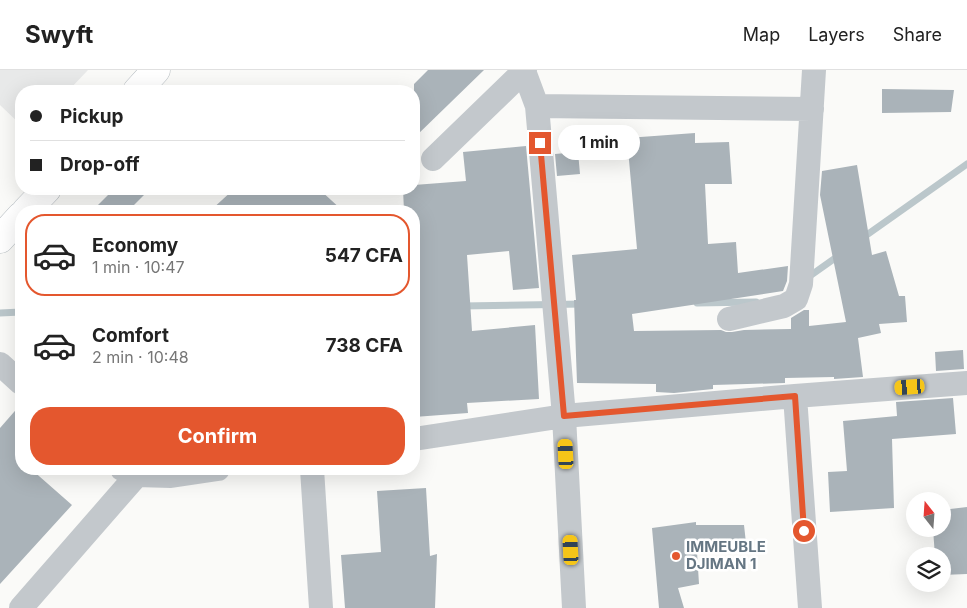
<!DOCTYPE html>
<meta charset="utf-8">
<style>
:root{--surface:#fff;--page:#f2f2f2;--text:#222;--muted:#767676;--line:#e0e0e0;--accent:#e4572e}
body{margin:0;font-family:Inter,sans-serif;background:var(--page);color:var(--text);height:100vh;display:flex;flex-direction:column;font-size:19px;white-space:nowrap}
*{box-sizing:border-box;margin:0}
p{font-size:16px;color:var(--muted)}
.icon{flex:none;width:28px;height:28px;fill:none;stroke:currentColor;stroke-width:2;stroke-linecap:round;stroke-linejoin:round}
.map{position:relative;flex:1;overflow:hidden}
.details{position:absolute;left:15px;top:135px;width:405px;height:270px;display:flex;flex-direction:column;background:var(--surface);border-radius:20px;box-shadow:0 5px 20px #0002}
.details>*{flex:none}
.top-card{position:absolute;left:15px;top:15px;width:405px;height:110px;border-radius:20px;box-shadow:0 5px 20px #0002;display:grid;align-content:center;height:110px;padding:0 15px;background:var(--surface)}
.needle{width:32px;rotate:343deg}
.tools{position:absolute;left:906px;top:422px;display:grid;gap:10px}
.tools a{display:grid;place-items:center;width:45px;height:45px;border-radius:50%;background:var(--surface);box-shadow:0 5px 20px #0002;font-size:25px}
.end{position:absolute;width:22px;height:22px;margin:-11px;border:6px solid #e4572e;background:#fff;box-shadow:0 0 0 2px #fff}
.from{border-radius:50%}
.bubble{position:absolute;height:35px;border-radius:18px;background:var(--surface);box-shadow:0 5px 20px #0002;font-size:16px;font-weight:700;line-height:35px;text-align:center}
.car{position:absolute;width:15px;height:30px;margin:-15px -8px;border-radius:6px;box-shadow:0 0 4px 1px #0007;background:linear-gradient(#f5c518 24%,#345 0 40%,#f5c518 0 76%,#345 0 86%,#f5c518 0)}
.top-card b{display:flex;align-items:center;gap:18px;height:48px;font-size:19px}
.top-card b+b{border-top:1px solid var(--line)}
.top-card i{width:12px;height:12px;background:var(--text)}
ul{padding:9px 0 0;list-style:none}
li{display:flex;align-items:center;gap:15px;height:82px;margin:0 10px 8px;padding:0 5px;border:2px solid transparent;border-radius:20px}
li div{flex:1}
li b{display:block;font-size:19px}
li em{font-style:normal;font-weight:700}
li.active{border-color:var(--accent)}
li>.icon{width:45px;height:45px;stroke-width:1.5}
.button{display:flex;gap:10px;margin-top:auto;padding:10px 15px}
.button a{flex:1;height:58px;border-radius:20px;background:var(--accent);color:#fff;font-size:20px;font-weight:700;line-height:58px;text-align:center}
header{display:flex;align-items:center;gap:30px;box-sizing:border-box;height:70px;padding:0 25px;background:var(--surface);border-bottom:1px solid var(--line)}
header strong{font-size:24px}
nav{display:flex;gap:28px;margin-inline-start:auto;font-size:18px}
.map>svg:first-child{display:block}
</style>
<header>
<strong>Swyft</strong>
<nav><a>Map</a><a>Layers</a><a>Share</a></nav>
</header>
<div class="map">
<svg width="967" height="538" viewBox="0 0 967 538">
<rect width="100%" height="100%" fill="#fafaf8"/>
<path fill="#e8e9e9" d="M0,0H88L68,21H21V55L0,35Z"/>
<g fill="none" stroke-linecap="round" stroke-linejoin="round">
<path stroke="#bbc7cb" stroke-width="7" d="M861,169L967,94
M807,208L841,184
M697,233L756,232
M462,236L583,234
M0,243L21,242"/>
</g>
<path fill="#aab3b9" d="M428,0H484L414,68V14Z
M882,19L954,20L951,42L882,43Z
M695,63V73L729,72L732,114H705L708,174L736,172L738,203L788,196L787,211L783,221L632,244L634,261L721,260L726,262H732L744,260L791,259V248L804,240H809V256L846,252L820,125L822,101L857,95L872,185L886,181L899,226H905L907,252L879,254L881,263L858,268L863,307L834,309V307L785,308V313L713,315V319L674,323L656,322V314L577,313L574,230H576L572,185L637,179L627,68Z
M526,76L539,218L513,220L509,181L467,185L472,261L535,255L539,329L467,333L468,343L414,347V141H404L403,119H414V115L466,111L463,82Z
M578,82L580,104L557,106L555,84Z
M114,119H150L128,141H92Z
M234,119H319L343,141H210Z
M963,280L964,299L936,301L935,282Z
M953,328L956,364L892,369L894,438L830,442L828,402L847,401L843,351L897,346L896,332Z
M21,334V399H31L72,435L0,514V358Z
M426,418L430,486L437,484L435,538H345L341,485L381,482L377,421Z
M967,437V504L942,505V486H935L933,459H942V440Z
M696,452V455H744L746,473L697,482L699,514L678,518L684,538H659L652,458Z"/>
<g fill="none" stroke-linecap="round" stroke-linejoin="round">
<g stroke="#b3babf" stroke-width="29">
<path id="secondary" d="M137,21L156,0
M26,141L47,119
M0,169L21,146"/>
</g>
<path stroke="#c3c8cc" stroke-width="24" d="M524,1L537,36L812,39
M537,36L564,346L574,538
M433,89L525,0
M729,249L784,236L796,229L801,214L814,0
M0,294L21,313
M795,326L810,538
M414,369L564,346L795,326L967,313
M122,399L137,405L171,406L218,399
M312,399L321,538
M21,538L137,405"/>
<use href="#secondary" stroke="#fff" stroke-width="28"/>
</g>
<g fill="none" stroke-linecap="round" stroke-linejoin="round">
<path stroke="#e4572e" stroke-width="6" d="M540,73L564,346L795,326L804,461"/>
</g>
<circle fill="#e4572e" stroke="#fff" stroke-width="2" cx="676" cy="486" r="5"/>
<g text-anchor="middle" stroke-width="5" stroke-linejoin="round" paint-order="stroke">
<g font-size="15" font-weight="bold" fill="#657683" stroke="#fff" text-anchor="start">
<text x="686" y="482">IMMEUBLE<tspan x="686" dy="17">DJIMAN 1</tspan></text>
</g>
</g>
</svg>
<div class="tools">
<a><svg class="needle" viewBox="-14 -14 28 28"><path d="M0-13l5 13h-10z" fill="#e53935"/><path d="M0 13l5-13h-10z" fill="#767676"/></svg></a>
<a><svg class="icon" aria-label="layers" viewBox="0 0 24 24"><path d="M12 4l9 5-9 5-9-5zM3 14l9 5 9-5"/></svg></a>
</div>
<i class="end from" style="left:804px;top:461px"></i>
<i class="end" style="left:540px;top:73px"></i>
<div class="bubble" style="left:558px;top:55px;width:82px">1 min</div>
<i class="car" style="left:910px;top:317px;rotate:266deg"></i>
<i class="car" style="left:566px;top:384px;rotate:357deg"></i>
<i class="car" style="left:571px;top:480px;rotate:357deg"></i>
<div class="top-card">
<b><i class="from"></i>Pickup</b>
<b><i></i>Drop-off</b>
</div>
<section class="details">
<ul>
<li class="active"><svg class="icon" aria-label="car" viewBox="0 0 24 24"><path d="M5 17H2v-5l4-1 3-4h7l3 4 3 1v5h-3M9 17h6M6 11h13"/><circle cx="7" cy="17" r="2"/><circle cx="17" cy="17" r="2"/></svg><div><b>Economy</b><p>1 min · 10:47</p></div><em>547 CFA</em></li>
<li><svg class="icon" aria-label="car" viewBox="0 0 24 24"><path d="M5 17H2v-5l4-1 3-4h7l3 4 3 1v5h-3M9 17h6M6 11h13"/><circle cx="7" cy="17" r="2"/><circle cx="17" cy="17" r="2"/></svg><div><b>Comfort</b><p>2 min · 10:48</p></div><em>738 CFA</em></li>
</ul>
<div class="button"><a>Confirm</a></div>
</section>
</div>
